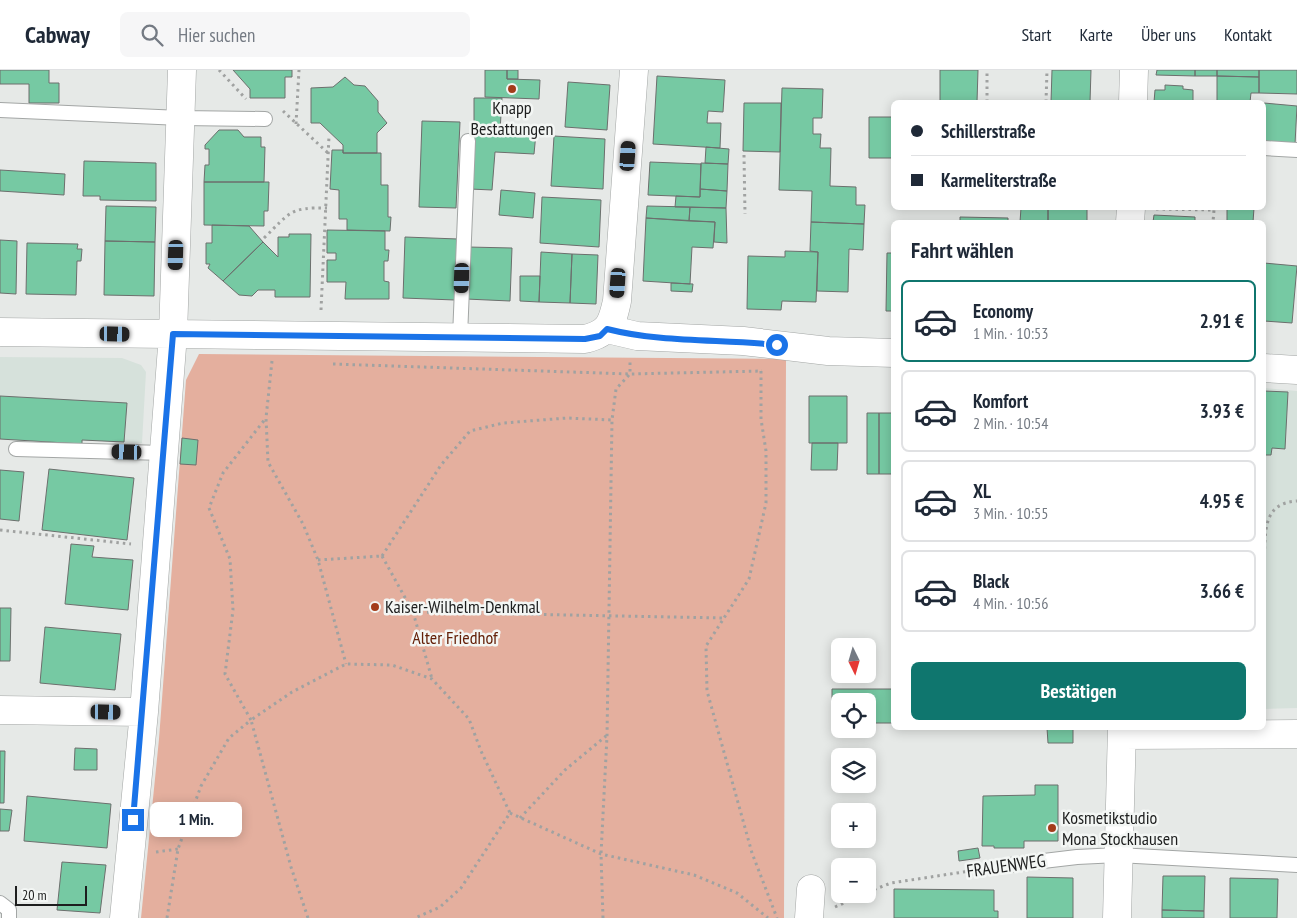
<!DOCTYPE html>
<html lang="de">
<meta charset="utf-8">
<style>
:root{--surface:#fff;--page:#f6f6f7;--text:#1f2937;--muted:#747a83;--line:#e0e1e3;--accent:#0f766e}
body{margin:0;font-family:"PT Sans Narrow",sans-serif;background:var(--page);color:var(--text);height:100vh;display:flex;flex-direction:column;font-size:19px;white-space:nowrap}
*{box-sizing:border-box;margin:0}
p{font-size:16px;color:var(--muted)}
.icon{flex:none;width:28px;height:28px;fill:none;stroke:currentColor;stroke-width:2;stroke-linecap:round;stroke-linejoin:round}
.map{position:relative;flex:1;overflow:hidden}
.side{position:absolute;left:891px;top:150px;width:375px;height:510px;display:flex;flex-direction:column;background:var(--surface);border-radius:8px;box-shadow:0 2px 12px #0003}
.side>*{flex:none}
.banner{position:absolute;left:891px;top:30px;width:375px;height:110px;border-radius:8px;box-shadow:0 2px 12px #0003;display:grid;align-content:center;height:110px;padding:0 20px;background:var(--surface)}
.needle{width:32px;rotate:175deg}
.fabs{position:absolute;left:831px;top:568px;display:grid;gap:10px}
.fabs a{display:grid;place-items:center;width:45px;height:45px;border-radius:8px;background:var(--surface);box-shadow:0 2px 12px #0003;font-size:25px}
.scale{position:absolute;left:15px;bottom:12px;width:72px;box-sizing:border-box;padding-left:5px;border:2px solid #1d1e1e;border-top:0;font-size:14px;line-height:18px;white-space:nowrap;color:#1d1e1e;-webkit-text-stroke:4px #f3f6f4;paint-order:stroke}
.end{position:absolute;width:22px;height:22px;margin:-11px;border:6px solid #1a73e8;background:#fff;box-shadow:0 0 0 2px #fff}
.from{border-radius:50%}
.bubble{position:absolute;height:35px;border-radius:8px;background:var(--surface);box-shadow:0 2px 12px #0003;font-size:16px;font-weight:800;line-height:35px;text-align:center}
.car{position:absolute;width:15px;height:30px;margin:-15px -8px;border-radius:6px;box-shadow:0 0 4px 1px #0007;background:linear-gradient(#222 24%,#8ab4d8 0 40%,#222 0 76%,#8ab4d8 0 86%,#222 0)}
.banner b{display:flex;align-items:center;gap:18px;height:48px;font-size:19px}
.banner b+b{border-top:1px solid var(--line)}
.banner i{width:12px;height:12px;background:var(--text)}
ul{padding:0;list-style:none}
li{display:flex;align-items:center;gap:15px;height:82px;margin:0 10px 8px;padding:0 10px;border:2px solid var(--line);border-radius:8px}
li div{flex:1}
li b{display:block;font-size:19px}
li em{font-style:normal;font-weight:800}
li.active{border-color:var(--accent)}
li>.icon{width:45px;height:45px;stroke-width:1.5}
h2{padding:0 20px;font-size:22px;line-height:60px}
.action{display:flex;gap:10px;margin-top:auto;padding:10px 20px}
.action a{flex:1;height:58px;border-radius:8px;background:var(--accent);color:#fff;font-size:20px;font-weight:800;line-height:58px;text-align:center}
header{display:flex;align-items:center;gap:30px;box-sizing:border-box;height:70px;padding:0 25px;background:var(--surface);border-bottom:1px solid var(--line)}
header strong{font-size:24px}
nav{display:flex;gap:28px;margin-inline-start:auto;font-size:18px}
.search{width:350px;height:45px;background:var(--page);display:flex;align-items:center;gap:12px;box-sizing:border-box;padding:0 18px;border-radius:8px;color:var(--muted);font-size:19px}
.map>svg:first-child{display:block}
</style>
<header>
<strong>Cabway</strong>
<div class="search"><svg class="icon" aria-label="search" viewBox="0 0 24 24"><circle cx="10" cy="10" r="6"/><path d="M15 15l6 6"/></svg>Hier suchen</div>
<nav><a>Start</a><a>Karte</a><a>Über uns</a><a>Kontakt</a></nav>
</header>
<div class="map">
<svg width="1297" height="848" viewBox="0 0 1297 848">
<rect width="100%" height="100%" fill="#e6e9e7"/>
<path fill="#d6e1db" d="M0,287L122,288L141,295L146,302L142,373L83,370L82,374L0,369Z
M1264,318L1297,321V638L1264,639Z"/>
<path fill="#e4af9e" d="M199,284L786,289L784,848H141L159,669L186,310Z"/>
<path fill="#76c9a3" stroke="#6c6f6d" d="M0,0H49V13H59V33H29V14H0Z
M233,0H292V7H285V28H250V19Z
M485,0H507V9L540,10L539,29L485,27Z
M507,0H518V9H507Z
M940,0H978L977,32H940Z
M1052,0H1091L1090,32H1051Z
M1157,0H1195V6L1156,5Z
M1195,0H1217V6H1195Z
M1217,0H1259V7L1217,6Z
M1259,0H1297V24L1259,23Z
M657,6L725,10L723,42L708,41L707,53H721L720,78L653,74Z
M1217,6L1259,7V23H1251L1250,32H1217Z
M345,7L354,15L365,16L378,31V42L387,53L377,63V83H343V75L320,53H311V18L333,17Z
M568,12L610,15L607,60L565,57Z
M1165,15L1183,16V19L1193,20V31H1217V32H1154L1155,20H1165Z
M782,18L823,19L822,48H813V64H821L820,78H831L830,116L856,117V135H865L864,154L811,152L812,121L779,120Z
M474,28H502L500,61L474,59Z
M744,33H781L780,82L743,81Z
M1264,33L1297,36L1295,74L1264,71Z
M869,47H894V88H869Z
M422,51L460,52L456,138L419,137Z
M474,59L536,63L534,84L495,82L492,120L470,119Z
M219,60H238L244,67H261V77H265L264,112H204L205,95H209V79H205V75Z
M554,66L605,69L603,119L551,116Z
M706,77L729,79L728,94L705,93Z
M332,80H343V83H381V115H388V147H391L390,161L347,160V149H339V120L330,119Z
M84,91L156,93V131L100,130V126H83Z
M650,92L701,94L700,127L648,125Z
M701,93L728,94L727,121L700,119Z
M0,100L65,104L64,125L0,121Z
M204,112H269L268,141H264V156L204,155Z
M700,119L727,121L726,138L675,137L676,126L700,127Z
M501,120L535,123L533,148L499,145Z
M542,127L601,130L599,177L540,173Z
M106,136L156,137L155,172L105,171Z
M647,136L690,137L689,151L646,148Z
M690,137L726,138L727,173L714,172L715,152L689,151Z
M1021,138H1048V152H1020Z
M1048,138H1087V152H1048Z
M1227,138H1254L1253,152H1227Z
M1154,145L1195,147V152H1153Z
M960,147L1008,148V152H960Z
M646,148L715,152L713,178L692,177L690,214L643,211Z
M811,152L864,154L863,180L849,179L848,222L817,221L818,182L810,181Z
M212,155L249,156L263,172L223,211L208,198L210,194H206V173H212Z
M327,160L385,161V180H389L388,191H384V211L389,212V229H345L346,212H327V190H336V183H327Z
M289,164H311L310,227H275V220H258L252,226L239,225L223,211L263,172L278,187V167H289Z
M405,167L458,169L455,230L403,228Z
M0,170L17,171L16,224L0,223Z
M105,171L155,172L154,226L104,225Z
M27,173L78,174L77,179H82L81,191H77L76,225L26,224Z
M468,177L512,178L510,231L466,229Z
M785,181L818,182L816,232L782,231L781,240L747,239L748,186L785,187Z
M541,182L572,184L570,233L539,232Z
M887,183H894V241H886Z
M572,184L598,185L596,234L570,233Z
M1264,193L1297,196L1292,253L1264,251Z
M520,206H540L539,232L520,231Z
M671,213L693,214L692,222L671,221Z
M1264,321L1288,322L1285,379L1272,378L1271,385H1264Z
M0,326L127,333L124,372L82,370V374L0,369Z
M809,326H847V373H809Z
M867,343H879V404H867Z
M879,343H894V404H879Z
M182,368L198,370L196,395L180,394Z
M812,373H838L837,400H811Z
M49,399L134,408L127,470L42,460Z
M0,400L24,402L19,451L0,449Z
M71,474L94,476L92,487L133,490L128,540L65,534Z
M0,538H11L10,591H0Z
M45,557L121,564L115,620L40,613Z
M832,619H894V653H868V631H840V653H832Z
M1012,658H1073V673H1048L1047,658Z
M75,678L97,679V700H74Z
M0,681H5L4,733H0Z
M1035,715H1058V771H1024V778H994V776H982L983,726L1035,725Z
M27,726L111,734L107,778L24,771Z
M0,739L12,740L9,761H0Z
M978,778L980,788L959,791L958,781Z
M62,792L106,795L100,843L57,840Z
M1163,806H1205L1204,841L1162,840Z
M1027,807L1073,808V848H1027Z
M1230,808L1278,809L1277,848H1230Z
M894,819L994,820V841H998V848H894Z
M1162,840L1204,841V848H1162Z"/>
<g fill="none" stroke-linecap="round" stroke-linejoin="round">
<g stroke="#a3a6a5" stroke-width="16">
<path id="service" d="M0,40L181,48L265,49
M1264,78L1297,80
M460,267L468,71
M16,379L164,383
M1001,796L1077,787L1118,785L1297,795
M0,833L9,840V848"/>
</g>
<g stroke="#a3a6a5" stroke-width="29">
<path id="minor" d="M1133,32L1134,0
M1130,152L1131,138
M607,259L637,266L743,271L828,281L894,283
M0,262L585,269C609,263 612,254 617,231L634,0
M1264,298L1297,300
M0,640L144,642
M1122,665L1297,664
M124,848L144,642L173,264L182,0
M809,848L811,819
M1117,848L1122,658"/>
</g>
<path stroke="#a0a2a1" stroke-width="3" stroke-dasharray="2.5 4" stroke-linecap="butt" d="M219,0L246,29
M987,32V0
M1046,32L1047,0
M283,41L329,84
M296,54L299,0
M744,85L745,144
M1156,139L1214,140L1213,152
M264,168C290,143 289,137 327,138
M321,240L329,66
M272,291L266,348L268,392L303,454L318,490L346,594
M333,294L630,304L762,301
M761,301V349L766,381V433L749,509L706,576L707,621L752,783L777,848
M0,460L131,474
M382,486L413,542L723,548
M382,486L441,395L470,361L503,353L567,348L612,350
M318,490L382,486
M1264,492C1266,464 1261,433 1297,431
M413,542L432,609
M510,743L601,784L694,805L737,823L768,848
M520,748L565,700L606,666
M156,782L178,779
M868,822L891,813L983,799
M835,837L864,824
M167,848L178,779L201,716L229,668L251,650L225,604L233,540L230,489L209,438L223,403L266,348
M308,848L291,797L251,650L292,622L346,594L392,595L432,609L469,649L481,681L510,743L461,818L440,837L415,848
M603,848L601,784L607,666L612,350L616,319L630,304V290"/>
<use href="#service" stroke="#fff" stroke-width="14"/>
<use href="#minor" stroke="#fff" stroke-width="28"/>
</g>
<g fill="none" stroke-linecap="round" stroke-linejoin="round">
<path stroke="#1a73e8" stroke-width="6" d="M133,750L173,264L585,269L600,266L607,259C662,273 721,269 777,275"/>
</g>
<g fill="#a33c1a" stroke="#f3f6f4" stroke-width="2">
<circle cx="512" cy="19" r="5"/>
<circle cx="375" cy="537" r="5"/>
<circle cx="1052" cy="758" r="5"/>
</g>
<g text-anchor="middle" stroke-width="5" stroke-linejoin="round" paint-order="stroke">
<g font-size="18" fill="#1d1e1e" stroke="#f3f6f4" text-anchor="start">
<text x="512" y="44" text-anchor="middle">Knapp<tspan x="512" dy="21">Bestattungen</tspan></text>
<text x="385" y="543">Kaiser-Wilhelm-Denkmal</text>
<text x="1062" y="754">Kosmetikstudio<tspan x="1062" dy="21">Mona Stockhausen</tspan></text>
</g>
<g font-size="18" fill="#642008" stroke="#f3f6f4">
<text x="455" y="574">Alter Friedhof</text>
</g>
<g font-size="18" fill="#1d1e1e" stroke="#f3f6f4">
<text transform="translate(1006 796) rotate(-8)" y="6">FRAUENWEG</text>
</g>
</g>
</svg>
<div class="fabs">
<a><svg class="needle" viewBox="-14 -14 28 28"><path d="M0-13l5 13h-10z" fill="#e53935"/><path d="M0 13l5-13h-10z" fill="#747a83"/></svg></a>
<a><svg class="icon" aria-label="locate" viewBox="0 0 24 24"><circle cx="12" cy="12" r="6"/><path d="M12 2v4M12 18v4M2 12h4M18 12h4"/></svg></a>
<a><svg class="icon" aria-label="layers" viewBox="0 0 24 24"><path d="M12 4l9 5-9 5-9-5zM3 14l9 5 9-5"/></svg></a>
<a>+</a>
<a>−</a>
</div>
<div class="scale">20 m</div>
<i class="end from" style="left:777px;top:275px"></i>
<i class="end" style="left:133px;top:750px"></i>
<div class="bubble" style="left:150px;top:732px;width:92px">1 Min.</div>
<i class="car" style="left:628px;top:86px;rotate:4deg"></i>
<i class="car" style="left:176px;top:185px;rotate:182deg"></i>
<i class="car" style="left:462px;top:208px;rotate:182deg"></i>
<i class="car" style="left:618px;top:213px;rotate:184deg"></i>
<i class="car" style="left:115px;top:264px;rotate:91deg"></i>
<i class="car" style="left:127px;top:382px;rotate:272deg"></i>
<i class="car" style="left:106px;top:642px;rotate:91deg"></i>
<div class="banner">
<b><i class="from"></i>Schillerstraße</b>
<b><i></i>Karmeliterstraße</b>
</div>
<section class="side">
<h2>Fahrt wählen</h2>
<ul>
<li class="active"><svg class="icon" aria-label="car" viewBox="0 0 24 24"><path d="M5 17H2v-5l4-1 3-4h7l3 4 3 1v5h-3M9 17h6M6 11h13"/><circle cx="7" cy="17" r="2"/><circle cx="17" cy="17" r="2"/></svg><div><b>Economy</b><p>1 Min. · 10:53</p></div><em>2.91 €</em></li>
<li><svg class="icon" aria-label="car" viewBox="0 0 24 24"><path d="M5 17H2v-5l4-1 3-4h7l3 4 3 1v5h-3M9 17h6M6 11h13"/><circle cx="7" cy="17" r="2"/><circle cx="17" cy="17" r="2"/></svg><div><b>Komfort</b><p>2 Min. · 10:54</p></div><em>3.93 €</em></li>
<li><svg class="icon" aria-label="car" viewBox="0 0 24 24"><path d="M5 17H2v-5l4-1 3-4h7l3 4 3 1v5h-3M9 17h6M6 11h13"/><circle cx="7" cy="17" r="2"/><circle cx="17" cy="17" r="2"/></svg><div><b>XL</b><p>3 Min. · 10:55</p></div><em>4.95 €</em></li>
<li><svg class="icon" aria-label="car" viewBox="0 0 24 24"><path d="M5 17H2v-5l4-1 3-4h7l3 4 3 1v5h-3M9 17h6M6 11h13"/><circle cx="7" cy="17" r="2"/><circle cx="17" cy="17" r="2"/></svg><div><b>Black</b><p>4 Min. · 10:56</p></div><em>3.66 €</em></li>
</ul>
<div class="action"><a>Bestätigen</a></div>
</section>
</div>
